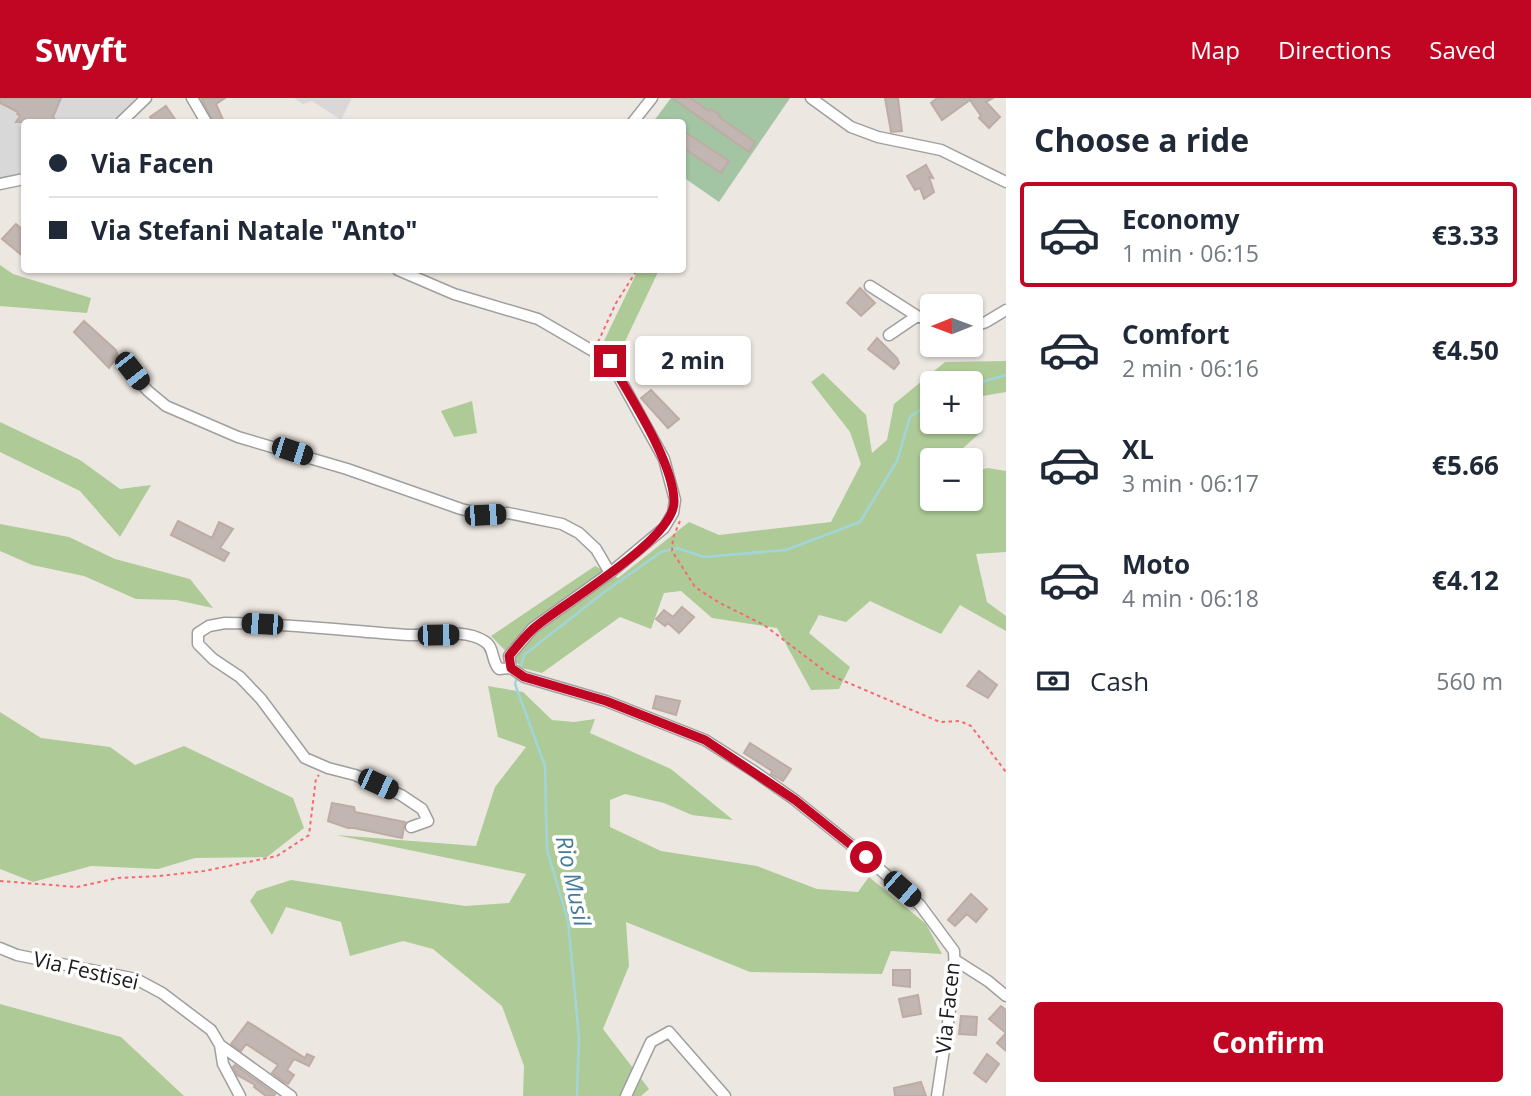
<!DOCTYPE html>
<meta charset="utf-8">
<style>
:root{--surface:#fff;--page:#f2f2f3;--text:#1f2937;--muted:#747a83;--line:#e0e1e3;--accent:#c00622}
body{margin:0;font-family:"Open Sans",sans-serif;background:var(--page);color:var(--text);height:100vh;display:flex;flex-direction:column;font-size:26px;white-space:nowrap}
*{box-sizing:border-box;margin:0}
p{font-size:23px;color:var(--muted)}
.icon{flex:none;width:38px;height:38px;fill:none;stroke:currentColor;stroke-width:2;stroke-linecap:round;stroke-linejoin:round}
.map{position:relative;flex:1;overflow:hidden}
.drawer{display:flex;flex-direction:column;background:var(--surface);width:525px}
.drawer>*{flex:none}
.hud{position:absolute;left:21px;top:21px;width:665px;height:154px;border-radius:7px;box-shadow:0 2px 5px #0004;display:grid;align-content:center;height:154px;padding:0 28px;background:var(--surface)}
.needle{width:46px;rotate:269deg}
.buttons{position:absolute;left:920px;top:196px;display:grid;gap:14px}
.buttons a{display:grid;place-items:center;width:63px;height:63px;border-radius:7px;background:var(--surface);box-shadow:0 2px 5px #0004;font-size:35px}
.end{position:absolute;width:32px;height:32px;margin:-16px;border:9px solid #c00622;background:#fff;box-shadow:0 0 0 4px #fff}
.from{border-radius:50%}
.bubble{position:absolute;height:49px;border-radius:7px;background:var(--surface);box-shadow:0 2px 5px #0004;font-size:23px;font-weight:700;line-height:49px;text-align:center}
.car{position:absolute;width:21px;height:42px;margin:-21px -10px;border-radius:9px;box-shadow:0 0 5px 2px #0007;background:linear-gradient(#222 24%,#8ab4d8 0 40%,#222 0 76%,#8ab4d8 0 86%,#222 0)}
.hud b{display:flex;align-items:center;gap:24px;height:66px;font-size:26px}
.hud b+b{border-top:2px solid var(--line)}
.hud i{width:18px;height:18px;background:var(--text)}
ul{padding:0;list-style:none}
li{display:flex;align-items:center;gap:21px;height:105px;margin:0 14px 10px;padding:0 14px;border:4px solid transparent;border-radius:7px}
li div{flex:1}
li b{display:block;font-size:26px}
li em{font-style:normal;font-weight:700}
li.active{border-color:var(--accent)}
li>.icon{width:63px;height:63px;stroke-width:1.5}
h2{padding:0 28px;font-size:32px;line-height:84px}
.pay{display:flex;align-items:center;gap:18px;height:77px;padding:0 28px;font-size:26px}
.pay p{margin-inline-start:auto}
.primary-button{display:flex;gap:14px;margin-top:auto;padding:14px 28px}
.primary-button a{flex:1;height:80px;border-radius:7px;background:var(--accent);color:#fff;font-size:28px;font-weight:700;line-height:80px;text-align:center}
header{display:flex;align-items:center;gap:42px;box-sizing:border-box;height:98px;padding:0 35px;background:var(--accent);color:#fff}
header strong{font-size:33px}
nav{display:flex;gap:38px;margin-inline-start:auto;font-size:24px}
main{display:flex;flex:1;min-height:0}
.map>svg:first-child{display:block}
</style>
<header>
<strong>Swyft</strong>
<nav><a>Map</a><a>Directions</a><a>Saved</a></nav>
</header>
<main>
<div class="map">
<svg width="1006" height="998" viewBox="0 0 1006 998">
<rect width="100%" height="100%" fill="#ede7e1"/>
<path fill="#d9d8d8" d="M0,0H137L113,24H24V76L0,82Z
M294,0H352L341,22L312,3L303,6Z"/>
<path fill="#aecb97" d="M0,167L13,176L91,200L87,215L0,208Z
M638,172H659L620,254L603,245Z
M1006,263V294L971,300V285H933V324H967L982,333L950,362H933V378L927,384L933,383V401H971V374L988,370L1006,373V454L976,456L987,504L1006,518V533L960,507L941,536L870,503L846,524L819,517L809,535L850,569L839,591L811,592L777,530L712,520L681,493L664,495L651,531L620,519L542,575L522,570L491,538L595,468L618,480L689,424L719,437L831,424L861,366L850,334L811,284L823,275L866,317L872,355L887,342L894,306L945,264Z
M472,303L477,335L454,339L441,313Z
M0,324L80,362L120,391L151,387L120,439L80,393L0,354Z
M0,426L69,439L115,461L190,481L213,510L176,502L136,501L84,478L32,467L0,453Z
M488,588L523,594L552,622L574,624L595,621L590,635L671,671L733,722L692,717L664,705L625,696L610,702V729L661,753L757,768L817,791L858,794L869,779L926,826L942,856L891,853L882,876L750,874L626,824L629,868L603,931L649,991L641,998H523L524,968L502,908L433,851L403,843L350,858L341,824L286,809L272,837L250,803L257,793L291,782L465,808L509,805L526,776L336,737L476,748L495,689L526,649L498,639Z
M0,614L41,640L110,649L135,667L184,648L293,700L304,730L267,759L195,760L158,771L91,768L33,784L0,771Z
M0,906L121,939L184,998H0Z"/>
<path fill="#a3c5a3" d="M671,0H790L719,104L683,79L682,24H653Z"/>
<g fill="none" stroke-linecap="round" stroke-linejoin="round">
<path stroke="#a2d5d9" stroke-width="2.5" d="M971,287L1006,277
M577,998L579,940L568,823L547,752L545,668L515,586L524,557L603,495L661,454L677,450L704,459L786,452L860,424L897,363L910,319L933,304"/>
</g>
<path fill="#c1b6b1" stroke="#beaca4" stroke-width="2" d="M0,0H61L53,19L57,24H16L20,18L17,16L18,14L0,5Z
M201,0H225L216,6L224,24H213Z
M672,0H690L709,13L711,11L720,17L719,19L755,44L749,54Z
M885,0H898L902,33L891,34Z
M937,0H993L986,4L1000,19L989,30L979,20L981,18L970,2L942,22L931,5Z
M166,8L177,24H154L150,19Z
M682,32L729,63L721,75L682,49Z
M926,67L933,80L929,79L934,94L924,101L920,90L915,92L907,78Z
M16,126L24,133V159L2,141Z
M860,190L875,205L861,218L847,205Z
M84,223L116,252L118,258L109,270L74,234Z
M877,240L897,260L899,265L894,271L868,251Z
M651,292L679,321L668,330L641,300Z
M178,423L212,440L219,424L233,431L220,450L229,455L224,463L171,437Z
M682,509L694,519L679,535L668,525L665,528L656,521L664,512L673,519Z
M979,573L997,587L988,600L967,588Z
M656,598L680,603L676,617L653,610Z
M750,645L791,671L783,683L771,676L772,673L744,655Z
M332,705L354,709L355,714L405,724L402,740L354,730H348L328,723Z
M971,796L987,811L976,824L967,816L955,828L948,822Z
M893,872H910V889L893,887Z
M918,897L921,916L903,919L899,901Z
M1001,908L1006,912V953L997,945L1006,935L989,921Z
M961,918L977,919L976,937L959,936Z
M248,924L305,960L307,956L314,959L309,968L294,961L287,972L294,977L288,986L284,984L272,975L278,967L246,946L241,953L231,946Z
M987,956L999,966L986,984L974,975Z
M235,967L275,996L274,998H266L254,989L255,987L237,977L233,969Z
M921,984L926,998H895L894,990Z"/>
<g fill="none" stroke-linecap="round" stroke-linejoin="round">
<g stroke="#9f9f9f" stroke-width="13">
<path id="minor" d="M192,0L206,24
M811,0L851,29L878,39L941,52L1006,84
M121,24L146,0
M633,24L652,0
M0,86L24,81
M398,172L454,196L538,221L610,263L664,361L675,402L673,415L664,430L610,475L533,530L509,558L511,570
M870,188L917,218L933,223
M971,229L986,224L1006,212
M889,237L917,218
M122,264L148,293L166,308L238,339L347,371L461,411L486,417L508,415L562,426L579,435L596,451L610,475
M511,570L524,579L606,603L705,642L755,674L795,702L866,759L920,807L954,853L955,878L937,998
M411,729L428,723L422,711L401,697L355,677L328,670L305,660L261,601L240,579L213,561L198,546V535L209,528L225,525C287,525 348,533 409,537C432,538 464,530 484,543C495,549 491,563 499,571L511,570
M0,850L17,857L136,881L162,895L211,932L220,947L223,966L240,998
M955,862L988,883L1006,898
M220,947L291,998
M626,998L651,944L669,934L725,998"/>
</g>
<path stroke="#f56a70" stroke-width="2" stroke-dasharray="3.5 3.5" stroke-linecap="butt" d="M598,244L616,205L637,172
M680,423L673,440L672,453L695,489L718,504L764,527L830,577L940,624L960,623L971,628L1006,674
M0,783L77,789L118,780L159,778L204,773L277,758L309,737L316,680L319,677"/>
<use href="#minor" stroke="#fff" stroke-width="10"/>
</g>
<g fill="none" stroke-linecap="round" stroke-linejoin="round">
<path stroke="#c00622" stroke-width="9" d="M610,263C630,299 673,363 674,403C676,441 563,505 534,530C525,538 517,548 509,558L511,570L524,579L606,603L705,642L795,702L866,759"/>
</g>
<g text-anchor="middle" stroke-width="7" stroke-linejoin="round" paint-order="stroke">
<g font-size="21" fill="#1b1b1b" stroke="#fff">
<text transform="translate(86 873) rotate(13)" y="7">Via Festisei</text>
<text transform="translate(948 910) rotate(-84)" y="7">Via Facen</text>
</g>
<g font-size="23" font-style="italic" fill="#467b98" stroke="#fff">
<text transform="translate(573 783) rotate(78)" y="8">Rio Musil</text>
</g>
</g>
</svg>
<div class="buttons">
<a><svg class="needle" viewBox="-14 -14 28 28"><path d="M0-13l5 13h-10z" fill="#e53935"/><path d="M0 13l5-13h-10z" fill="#747a83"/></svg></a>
<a>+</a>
<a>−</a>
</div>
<i class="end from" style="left:866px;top:759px"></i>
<i class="end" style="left:610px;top:263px"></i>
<div class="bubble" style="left:635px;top:238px;width:116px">2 min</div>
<i class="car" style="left:132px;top:273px;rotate:142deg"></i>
<i class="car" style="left:292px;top:353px;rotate:108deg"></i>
<i class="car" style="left:485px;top:417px;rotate:87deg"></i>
<i class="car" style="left:262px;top:526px;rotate:273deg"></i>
<i class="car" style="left:438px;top:537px;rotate:89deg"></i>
<i class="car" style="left:378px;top:686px;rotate:115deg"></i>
<i class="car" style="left:902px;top:791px;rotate:131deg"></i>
<div class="hud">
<b><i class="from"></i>Via Facen</b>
<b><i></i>Via Stefani Natale &quot;Anto&quot;</b>
</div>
</div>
<section class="drawer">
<h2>Choose a ride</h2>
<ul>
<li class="active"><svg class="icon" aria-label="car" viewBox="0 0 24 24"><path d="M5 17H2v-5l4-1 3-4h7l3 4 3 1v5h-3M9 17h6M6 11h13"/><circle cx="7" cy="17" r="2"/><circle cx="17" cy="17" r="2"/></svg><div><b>Economy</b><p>1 min · 06:15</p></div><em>€3.33</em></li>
<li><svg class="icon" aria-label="car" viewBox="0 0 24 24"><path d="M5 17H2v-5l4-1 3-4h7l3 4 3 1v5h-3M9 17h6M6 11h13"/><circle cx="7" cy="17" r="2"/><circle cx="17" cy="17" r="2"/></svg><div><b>Comfort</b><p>2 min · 06:16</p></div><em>€4.50</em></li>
<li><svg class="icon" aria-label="car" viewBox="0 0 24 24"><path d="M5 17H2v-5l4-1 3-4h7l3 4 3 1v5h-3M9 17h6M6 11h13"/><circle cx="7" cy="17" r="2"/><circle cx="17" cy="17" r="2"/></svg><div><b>XL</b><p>3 min · 06:17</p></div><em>€5.66</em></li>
<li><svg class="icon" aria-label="car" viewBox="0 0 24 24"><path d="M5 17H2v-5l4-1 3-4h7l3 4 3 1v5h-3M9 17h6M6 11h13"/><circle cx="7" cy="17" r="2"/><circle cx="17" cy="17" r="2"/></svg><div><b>Moto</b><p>4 min · 06:18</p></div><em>€4.12</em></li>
</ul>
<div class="pay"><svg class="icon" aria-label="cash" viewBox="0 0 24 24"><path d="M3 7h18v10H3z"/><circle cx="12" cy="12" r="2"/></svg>Cash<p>560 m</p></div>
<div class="primary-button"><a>Confirm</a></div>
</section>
</main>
